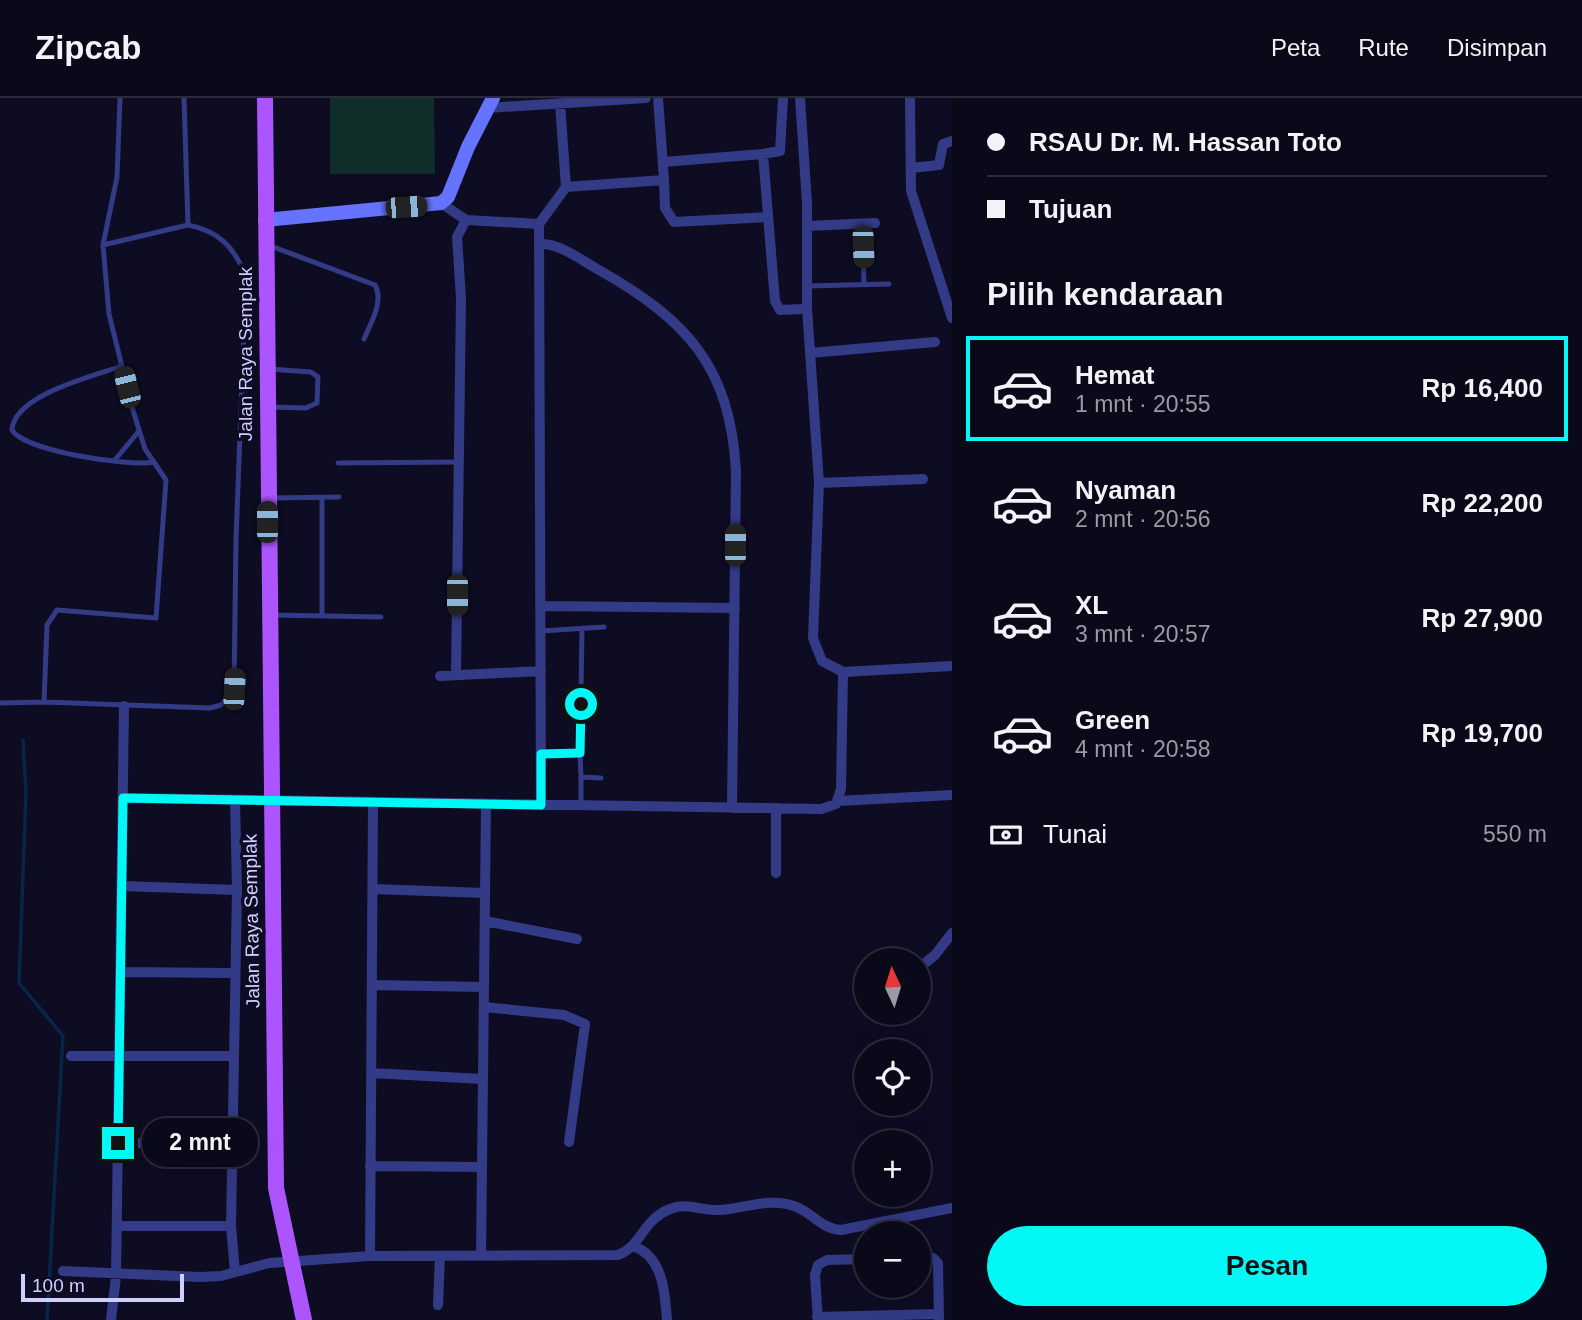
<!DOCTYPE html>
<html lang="id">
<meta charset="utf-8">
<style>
:root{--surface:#0a091a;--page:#131223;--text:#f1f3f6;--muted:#999aa2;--line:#2a2a39;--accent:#00f9f5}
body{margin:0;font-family:Arial,sans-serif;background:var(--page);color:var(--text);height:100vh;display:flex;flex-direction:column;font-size:26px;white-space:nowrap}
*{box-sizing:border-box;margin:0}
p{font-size:23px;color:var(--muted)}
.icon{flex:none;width:38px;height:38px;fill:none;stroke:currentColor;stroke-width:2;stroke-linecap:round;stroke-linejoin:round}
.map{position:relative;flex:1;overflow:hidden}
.side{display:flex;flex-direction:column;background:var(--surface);width:630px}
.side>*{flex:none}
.hud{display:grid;align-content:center;height:154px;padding:0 35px;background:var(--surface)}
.needle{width:46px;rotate:356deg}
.fabs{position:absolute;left:854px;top:850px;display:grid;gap:14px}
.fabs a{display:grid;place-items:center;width:77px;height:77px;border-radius:50%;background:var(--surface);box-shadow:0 7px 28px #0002,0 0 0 2px var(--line);font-size:35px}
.scale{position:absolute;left:21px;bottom:18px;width:163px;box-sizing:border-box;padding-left:7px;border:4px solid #ceceff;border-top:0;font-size:19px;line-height:24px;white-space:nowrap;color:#ceceff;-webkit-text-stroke:5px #0d0c23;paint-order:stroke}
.end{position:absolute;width:32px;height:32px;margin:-16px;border:9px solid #00f9f5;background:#111;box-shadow:0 0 0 4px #111}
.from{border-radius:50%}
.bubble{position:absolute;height:49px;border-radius:24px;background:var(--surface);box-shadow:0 7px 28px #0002,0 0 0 2px var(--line);font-size:23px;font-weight:600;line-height:49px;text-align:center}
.car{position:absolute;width:21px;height:42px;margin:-21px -10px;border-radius:9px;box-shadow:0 0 5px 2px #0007;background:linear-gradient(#222 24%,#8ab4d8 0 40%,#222 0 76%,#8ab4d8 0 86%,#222 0)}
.hud b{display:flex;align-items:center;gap:24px;height:66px;font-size:26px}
.hud b+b{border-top:2px solid var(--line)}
.hud i{width:18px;height:18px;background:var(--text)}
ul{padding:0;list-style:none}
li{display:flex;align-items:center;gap:21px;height:105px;margin:0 14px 10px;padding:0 21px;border:4px solid transparent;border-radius:0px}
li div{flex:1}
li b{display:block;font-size:26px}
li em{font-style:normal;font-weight:600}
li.active{border-color:var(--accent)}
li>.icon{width:63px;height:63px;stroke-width:1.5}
h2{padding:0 35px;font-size:32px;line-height:84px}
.pay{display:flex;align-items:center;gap:18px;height:77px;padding:0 35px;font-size:26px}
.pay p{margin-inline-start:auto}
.cta{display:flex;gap:14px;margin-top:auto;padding:14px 35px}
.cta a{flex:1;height:80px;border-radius:42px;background:var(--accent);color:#111;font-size:28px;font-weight:600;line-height:80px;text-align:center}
header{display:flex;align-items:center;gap:42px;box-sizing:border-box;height:98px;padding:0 35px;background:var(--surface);border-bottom:2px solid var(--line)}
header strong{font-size:33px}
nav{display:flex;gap:38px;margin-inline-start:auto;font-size:24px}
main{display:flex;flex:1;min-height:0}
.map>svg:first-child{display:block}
</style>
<header>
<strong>Zipcab</strong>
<nav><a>Peta</a><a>Rute</a><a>Disimpan</a></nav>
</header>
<main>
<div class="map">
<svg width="952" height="1222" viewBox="0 0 952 1222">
<rect width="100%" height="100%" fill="#0d0c23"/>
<path fill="#0f2e29" d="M330,0H434L435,76H330Z"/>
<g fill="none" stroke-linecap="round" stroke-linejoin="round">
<path stroke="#082647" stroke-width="3.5" d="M23,642L26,694L19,885L63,938L47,1222"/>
<path stroke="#333a86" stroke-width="5" d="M103,147L117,79L120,0
M268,147L375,187C384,203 371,225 364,241
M863,149L864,187
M807,188L889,186
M122,268C93,278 14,297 12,332C24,353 129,369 154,364
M269,271L311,274L318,279L317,305L306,310L271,309
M114,363L139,333
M338,365L458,364
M270,400L339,399
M322,400V518
M271,517L381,519
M541,533L604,529
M44,604L210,610L221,607L234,591L236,441L246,178C234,149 219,133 188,127
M0,605L44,604L47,527L57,512L156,520L166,382L145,351L132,309L109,216L103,147L188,127L184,0
M580,655L582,531
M541,656L580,655L581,679L601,680
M581,702V679"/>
<path stroke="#333a86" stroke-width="10" d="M910,0L911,93L952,220
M486,10L646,0
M763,56L780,53L783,0
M663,64L763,56L775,203L780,212L802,211
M911,70L939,67L943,46L952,43
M664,82L665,110L674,124L768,119
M566,89L664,82L658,0
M441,105L466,122
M807,128L875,125
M541,146C559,145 583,163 599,172C687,222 730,268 736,373L732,710
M810,255L935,244
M819,385L923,381
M541,508L735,510
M843,574L952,568
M456,576L461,200L457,139L466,122L539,126
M440,578L541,573
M123,700L821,711L836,706L841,691L843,574L822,563L813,540L819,385L807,210V105L800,0
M235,702L237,792L231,1128L235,1174
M838,703L952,697
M541,707L539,126L566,89L560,6
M776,775V710
M122,788L237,792
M373,791L485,795
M485,823L577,841
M919,870L935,857L952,835
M120,874L234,875
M372,887L484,889
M484,909L564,917L585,926L569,1044
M71,958H234
M371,975L483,981
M118,1045L232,1046
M370,1068L482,1069
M117,1128H231
M633,1148C663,1158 665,1195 667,1222
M370,1158L373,705
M481,1158L486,707
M919,1159L933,1160L938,1165L939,1222
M63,1173L200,1179L221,1178L269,1165L370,1158L618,1157C642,1148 642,1122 670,1111C687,1104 701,1113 718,1112C744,1111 768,1099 794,1108C812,1114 821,1131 841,1132L952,1110
M438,1207L440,1158
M817,1219L939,1216
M111,1222L116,1178L124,608
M818,1222L815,1177L818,1167L827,1162L866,1161"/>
<path stroke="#6573ff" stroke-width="14" d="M265,122L441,105L448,99L468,49L493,0"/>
<path stroke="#ac55ff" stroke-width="16" d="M265,0L276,1090L304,1222"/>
</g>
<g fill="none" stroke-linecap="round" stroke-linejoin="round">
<path stroke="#00f9f5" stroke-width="9" d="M118,1045L123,700L541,707V656L580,655L581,606"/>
</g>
<g text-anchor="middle" stroke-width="7" stroke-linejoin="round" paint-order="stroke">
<g font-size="19" fill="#ceceff" stroke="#0d0c23">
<text transform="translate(245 256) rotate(-90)" y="7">Jalan Raya Semplak</text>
<text transform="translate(251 823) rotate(-91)" y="7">Jalan Raya Semplak</text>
</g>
</g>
</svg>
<div class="fabs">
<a><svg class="needle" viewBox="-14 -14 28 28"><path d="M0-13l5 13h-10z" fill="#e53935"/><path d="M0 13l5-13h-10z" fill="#999aa2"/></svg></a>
<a><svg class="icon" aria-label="locate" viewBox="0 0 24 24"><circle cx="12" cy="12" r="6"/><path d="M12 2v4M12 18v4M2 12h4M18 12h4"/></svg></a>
<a>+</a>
<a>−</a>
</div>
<div class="scale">100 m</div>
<i class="end from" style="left:581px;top:606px"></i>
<i class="end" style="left:118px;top:1045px"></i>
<div class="bubble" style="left:142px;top:1020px;width:116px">2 mnt</div>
<i class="car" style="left:406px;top:109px;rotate:86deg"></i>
<i class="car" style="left:863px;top:149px;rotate:178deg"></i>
<i class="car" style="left:127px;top:289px;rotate:346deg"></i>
<i class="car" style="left:267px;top:424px;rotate:0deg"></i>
<i class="car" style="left:735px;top:447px;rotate:0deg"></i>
<i class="car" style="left:457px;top:497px;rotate:180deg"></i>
<i class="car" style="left:234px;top:591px;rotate:3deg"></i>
</div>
<section class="side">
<div class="hud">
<b><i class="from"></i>RSAU Dr. M. Hassan Toto</b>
<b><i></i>Tujuan</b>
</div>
<h2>Pilih kendaraan</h2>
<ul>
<li class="active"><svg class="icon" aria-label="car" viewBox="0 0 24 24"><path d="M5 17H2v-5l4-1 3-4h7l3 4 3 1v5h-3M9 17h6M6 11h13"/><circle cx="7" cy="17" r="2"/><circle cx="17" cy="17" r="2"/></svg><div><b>Hemat</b><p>1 mnt · 20:55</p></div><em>Rp 16,400</em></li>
<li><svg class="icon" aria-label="car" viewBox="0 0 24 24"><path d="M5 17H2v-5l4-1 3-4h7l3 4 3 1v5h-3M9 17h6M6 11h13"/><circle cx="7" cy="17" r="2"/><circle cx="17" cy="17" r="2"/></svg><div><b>Nyaman</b><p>2 mnt · 20:56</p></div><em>Rp 22,200</em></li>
<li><svg class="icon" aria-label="car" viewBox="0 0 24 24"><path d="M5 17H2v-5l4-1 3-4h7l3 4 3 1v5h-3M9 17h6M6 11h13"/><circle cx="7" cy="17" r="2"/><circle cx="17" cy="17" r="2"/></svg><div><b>XL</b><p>3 mnt · 20:57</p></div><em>Rp 27,900</em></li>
<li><svg class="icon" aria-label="car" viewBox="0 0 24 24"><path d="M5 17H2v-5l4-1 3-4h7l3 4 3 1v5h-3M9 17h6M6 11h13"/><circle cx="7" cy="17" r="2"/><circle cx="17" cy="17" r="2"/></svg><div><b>Green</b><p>4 mnt · 20:58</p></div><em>Rp 19,700</em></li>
</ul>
<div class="pay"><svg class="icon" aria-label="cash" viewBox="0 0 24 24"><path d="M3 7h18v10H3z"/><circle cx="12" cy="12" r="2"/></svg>Tunai<p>550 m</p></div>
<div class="cta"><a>Pesan</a></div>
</section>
</main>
